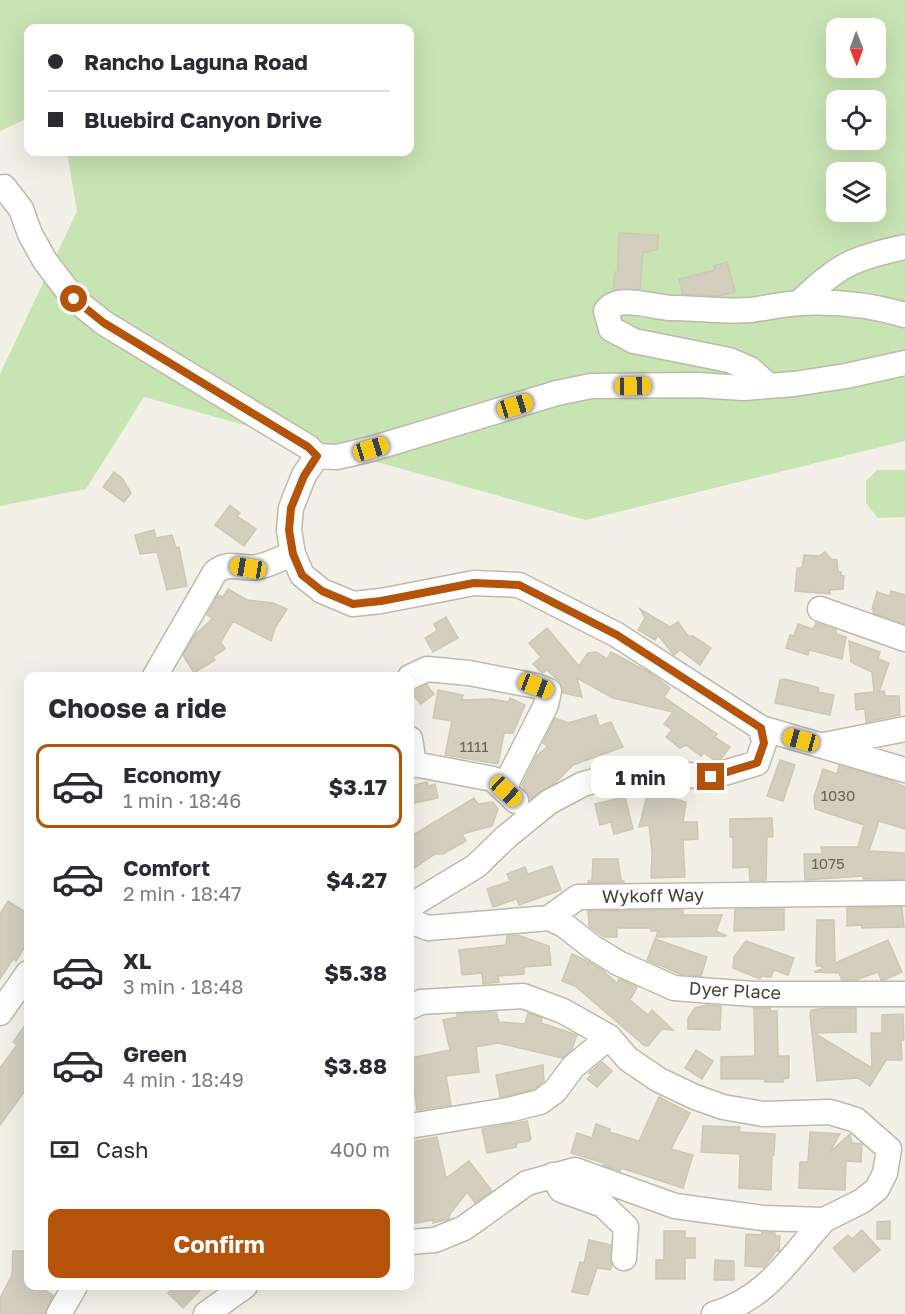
<!DOCTYPE html>
<meta charset="utf-8">
<style>
:root{--surface:#fff;--page:#f7f7f7;--text:#2b2b33;--muted:#7c7c81;--line:#e1e1e2;--accent:#b45309}
body{margin:0;font-family:"Golos Text",sans-serif;background:var(--page);color:var(--text);height:100vh;display:flex;flex-direction:column;font-size:22px;white-space:nowrap}
*{box-sizing:border-box;margin:0}
p{font-size:20px;color:var(--muted)}
.icon{flex:none;width:33px;height:33px;fill:none;stroke:currentColor;stroke-width:2;stroke-linecap:round;stroke-linejoin:round}
.map{position:relative;flex:1;overflow:hidden}
.panel{position:absolute;left:24px;top:672px;width:390px;height:618px;display:flex;flex-direction:column;background:var(--surface);border-radius:12px;box-shadow:0 6px 24px #0002}
.panel>*{flex:none}
.banner{position:absolute;left:24px;top:24px;width:390px;height:132px;border-radius:12px;box-shadow:0 6px 24px #0002;display:grid;align-content:center;height:132px;padding:0 24px;background:var(--surface)}
.needle{width:39px;rotate:179deg}
.controls{position:absolute;left:826px;top:18px;display:grid;gap:12px}
.controls a{display:grid;place-items:center;width:60px;height:60px;border-radius:12px;background:var(--surface);box-shadow:0 6px 24px #0002;font-size:30px}
.end{position:absolute;width:27px;height:27px;margin:-14px;border:8px solid #b45309;background:#fff;box-shadow:0 0 0 3px #fff}
.from{border-radius:50%}
.bubble{position:absolute;height:42px;border-radius:12px;background:var(--surface);box-shadow:0 6px 24px #0002;font-size:20px;font-weight:700;line-height:42px;text-align:center}
.car{position:absolute;width:18px;height:36px;margin:-18px -9px;border-radius:8px;box-shadow:0 0 4px 2px #0007;background:linear-gradient(#f5c518 24%,#345 0 40%,#f5c518 0 76%,#345 0 86%,#f5c518 0)}
.banner b{display:flex;align-items:center;gap:21px;height:57px;font-size:22px}
.banner b+b{border-top:2px solid var(--line)}
.banner i{width:15px;height:15px;background:var(--text)}
ul{padding:0;list-style:none}
li{display:flex;align-items:center;gap:18px;height:84px;margin:0 12px 9px;padding:0 12px;border:3px solid transparent;border-radius:12px}
li div{flex:1}
li b{display:block;font-size:22px}
li em{font-style:normal;font-weight:700}
li.active{border-color:var(--accent)}
li>.icon{width:54px;height:54px;stroke-width:1.5}
h2{padding:0 24px;font-size:27px;line-height:72px}
.pay{display:flex;align-items:center;gap:15px;height:66px;padding:0 24px;font-size:22px}
.pay p{margin-inline-start:auto}
.primary-button{display:flex;gap:12px;margin-top:auto;padding:12px 24px}
.primary-button a{flex:1;height:69px;border-radius:12px;background:var(--accent);color:#fff;font-size:24px;font-weight:700;line-height:69px;text-align:center}
.map>svg:first-child{display:block}
</style>
<div class="map">
<svg width="905" height="1314" viewBox="0 0 905 1314">
<rect width="100%" height="100%" fill="#f3f1e7"/>
<path fill="#c7e4b3" fill-rule="evenodd" d="M0,0H905V441L585,520L144,397L86,489L0,506V374L77,211L67,152H410V28H28V118L0,131ZM837,28H876V68H837ZM837,100H876V140H837ZM837,172H876V212H837Z
M877,470H905V517L878,518L866,503V481Z"/>
<path fill="#d3cebe" stroke="#cec7b1" stroke-width="1.5" d="M619,233L658,235V249L643,253L640,289L613,290L615,272H618Z
M727,262L735,292L718,296L683,294L679,279L715,270L714,266Z
M114,472L122,478L131,493L124,502L103,487Z
M230,505L240,513L237,516L256,529L244,546L215,525Z
M154,530L156,538L172,535L176,548L179,547L187,586L167,590L157,552L140,554L135,535Z
M825,552L831,559L837,560L838,572H841V576H844L843,589L830,590V594L795,591L797,568H802L804,555L819,556Z
M228,589L247,600L273,603L287,609L275,628L271,641L233,621L221,642L225,649L213,657L215,660L194,673L183,655L195,635L213,618L207,615L218,595L223,597Z
M891,591L905,595V624L873,613L874,609H872L877,592L890,596Z
M640,609L670,627L678,622L688,636H693L711,648L700,665L680,650L674,655L658,635L655,640L638,630L645,618Z
M446,617L458,638L433,652L425,638L437,631L434,624Z
M816,623L836,630V634L846,637L842,659L814,651L809,650L808,655L786,648L790,635L794,636L798,624L813,629Z
M547,628L579,666L588,653L596,652L607,659L611,652L650,673L670,688L664,697L717,734L715,737L730,747L721,759L715,761L704,753L701,756L686,745L680,748L666,737L672,730L664,724L673,712L613,698L577,678L582,697L563,693L559,681L547,670L542,673L533,664L541,657L529,643Z
M849,641L880,652L878,659L889,663L879,692L884,691L885,696H899L900,715L866,722L865,709L856,710L855,694L874,692L872,672L851,662Z
M784,679L813,686L819,688L818,692L834,695L830,715L775,703L780,680Z
M427,685L434,694L421,704L411,693Z
M438,690L463,695L462,700L492,699L508,702L510,698L525,705L513,733H504L498,764L445,755L452,721L433,718Z
M596,715L599,726L611,722L623,747L573,765L555,783L530,799L522,785L537,755L548,746L543,743L555,718L568,723Z
M780,760L795,765L783,801L767,796Z
M839,766L890,780L905,787V829L879,821L869,851L905,853V879H863V876L805,880L804,854H822L821,847H858L864,825L815,809L814,797L823,769L837,774Z
M427,782L428,786L435,784L438,798L410,804V786Z
M648,792L686,802L683,822H697L698,839L683,840L685,877L651,878L652,853L649,825L639,827Z
M625,797L633,829L614,834L611,822L600,825L595,804Z
M474,798L478,804L493,802L498,809L492,826L462,834L466,841L443,854H435L410,871V837Z
M772,818L773,837H767L766,880L750,881L749,867L733,868V837H730V819Z
M593,859H618L621,880L625,882L588,883V881L592,880Z
M552,866L561,890L519,905L517,899L493,907L487,889L510,881L507,874L525,867L528,874Z
M8,901L28,914V942L16,961L13,959L0,979V914Z
M902,907L904,927L862,928L861,925L847,926V908Z
M735,909H784V930L734,931Z
M683,910V915H722L716,931L727,936L656,937L658,931H651V928H617V937H604L589,926L588,911Z
M817,920H834L835,963L888,940L902,972L884,980H881L878,972L856,980H842L839,973L814,972L822,969V966H817L816,962Z
M517,935L549,946L551,965L524,967V974L498,976L499,982L483,984L482,973L462,975L459,950L506,945L507,936Z
M655,939L707,957L701,976L680,974L647,960Z
M746,941L794,958L788,975L774,970L771,977L761,976L760,979L733,968L734,957Z
M572,954L587,961L589,966V962L602,970L617,983L619,979L637,987L630,1000L648,1015L652,1010L673,1030L662,1029L648,1046H645L575,986L562,981Z
M706,1005L721,1006L720,1030L688,1029V1018L695,1008Z
M754,1008H770L771,1011H777L778,1056H789V1078L783,1079V1082H765L764,1079H721V1057L755,1056Z
M826,1008H856V1032L814,1033L872,1068L871,1033H882V1015L903,1014L904,1040H901L902,1060H886L870,1086L858,1078L817,1081L810,1014L811,1010Z
M496,1012L499,1022L525,1024L528,1013L542,1018L541,1023L577,1035L572,1049L562,1058L498,1043L476,1047L479,1072L446,1076L451,1105L417,1110L410,1058L450,1050L443,1020L457,1017V1014Z
M28,1021V1087L0,1125V1068L17,1045L13,1042Z
M696,1050L713,1061L702,1079L685,1068Z
M602,1062L612,1071L597,1087L587,1079L592,1074L589,1073Z
M543,1065L544,1081L534,1089L500,1097L496,1075Z
M659,1097L690,1113L671,1149L693,1155L683,1188L621,1168L620,1171L612,1168L603,1165L604,1163L571,1153L577,1133L592,1138L596,1124L610,1129L609,1132L639,1141Z
M527,1121L531,1139L529,1141L517,1143L516,1147L487,1153L482,1129Z
M703,1126L740,1127L739,1132L775,1134L774,1155H772L771,1190L739,1188L740,1154L701,1152Z
M810,1132L840,1134L829,1153L850,1134L852,1143L862,1144L861,1162L846,1161L845,1190L799,1188L800,1162H808Z
M437,1137L446,1178L469,1161L492,1191L475,1203L467,1192L450,1214L449,1219L433,1223V1220L410,1224V1142Z
M890,1221V1239H877V1222Z
M862,1230L880,1250L854,1272L833,1248L848,1235L852,1239Z
M664,1231H685V1238H695V1258H685V1279H656V1260H664Z
M762,1232L775,1233V1236H780L779,1251H776L764,1267L745,1266L746,1234L762,1235Z
M589,1240L611,1245L612,1265L610,1270L597,1268L588,1295L572,1292L580,1262L584,1263Z
M13,1251H28V1286H46L44,1290L53,1295L45,1314H0V1298L12,1275Z
M715,1260L734,1261V1280H714Z
M176,1286H204L183,1308L168,1293Z"/>
<g fill="none" stroke-linecap="round" stroke-linejoin="round">
<g stroke="#bdbaab" stroke-width="27">
<path id="minor" d="M0,188L4,187L21,209L30,234L45,261L74,299L104,323L308,447L317,456
M799,303C838,265 853,258 905,247
M769,386L750,369L729,360L634,341L611,329L606,311C618,293 654,308 672,308C697,308 725,312 750,310C767,308 783,304 800,303C835,301 871,305 905,315
M317,456L304,475L291,508L289,530L293,554L302,575L322,591L353,604L381,601L474,583L519,585L617,635L761,728L764,743L757,763L711,777L654,772L622,774L583,784L549,802L506,837L476,866L410,906
M317,456L337,457L371,449L557,393L591,386L697,385L744,388L794,384L846,376L905,363
M820,609L905,639
M155,676L215,572C230,560 241,570 257,567C269,565 281,558 293,554
M410,677L427,669L469,673L536,686L549,691L546,705L508,780L506,791
M761,728L905,770
M410,739L414,764
M824,745L905,729
M410,766L414,764L493,779L516,801
M549,918L564,925L592,947L618,963L674,988L753,994H905
M410,921L428,928L549,918L578,897L905,893
M410,1007L421,1002L523,996L563,1011L609,1037L628,1059L659,1080L695,1097L723,1107L763,1114L830,1112L856,1120L889,1149
M0,1013L28,973
M410,1126L508,1110L540,1102L555,1091L573,1067L609,1037
M553,1175L561,1190L603,1205L626,1227L624,1258
M410,1242L435,1240L464,1228L527,1183L575,1170L675,1206L763,1218L824,1220L862,1201L877,1189L885,1173L889,1149
M59,1314L75,1286
M206,1314L245,1286
M714,1314C767,1298 789,1259 824,1220"/>
</g>
<use href="#minor" stroke="#fff" stroke-width="24"/>
</g>
<g fill="none" stroke-linecap="round" stroke-linejoin="round">
<path stroke="#b45309" stroke-width="8" d="M74,299L104,323L308,447L317,456L304,476L291,508L289,530L293,554L302,575L322,591L353,604L381,601L474,583L519,585L617,635L761,728L764,743L757,763L711,777"/>
</g>
<g text-anchor="middle" stroke-width="6" stroke-linejoin="round" paint-order="stroke">
<g font-size="15" fill="#686559">
<text x="474" y="752">1111</text>
<text x="838" y="801">1030</text>
<text x="828" y="869">1075</text>
</g>
<g font-size="18" fill="#454237" stroke="#fff">
<text transform="translate(653 896) rotate(-1)" y="6">Wykoff Way</text>
<text transform="translate(735 991) rotate(3)" y="6">Dyer Place</text>
</g>
</g>
</svg>
<div class="controls">
<a><svg class="needle" viewBox="-14 -14 28 28"><path d="M0-13l5 13h-10z" fill="#e53935"/><path d="M0 13l5-13h-10z" fill="#7c7c81"/></svg></a>
<a><svg class="icon" aria-label="locate" viewBox="0 0 24 24"><circle cx="12" cy="12" r="6"/><path d="M12 2v4M12 18v4M2 12h4M18 12h4"/></svg></a>
<a><svg class="icon" aria-label="layers" viewBox="0 0 24 24"><path d="M12 4l9 5-9 5-9-5zM3 14l9 5 9-5"/></svg></a>
</div>
<i class="end from" style="left:74px;top:299px"></i>
<i class="end" style="left:711px;top:777px"></i>
<div class="bubble" style="left:591px;top:756px;width:99px">1 min</div>
<i class="car" style="left:633px;top:386px;rotate:89deg"></i>
<i class="car" style="left:515px;top:406px;rotate:73deg"></i>
<i class="car" style="left:371px;top:449px;rotate:73deg"></i>
<i class="car" style="left:248px;top:568px;rotate:280deg"></i>
<i class="car" style="left:536px;top:686px;rotate:111deg"></i>
<i class="car" style="left:801px;top:740px;rotate:285deg"></i>
<i class="car" style="left:506px;top:791px;rotate:133deg"></i>
<div class="banner">
<b><i class="from"></i>Rancho Laguna Road</b>
<b><i></i>Bluebird Canyon Drive</b>
</div>
<section class="panel">
<h2>Choose a ride</h2>
<ul>
<li class="active"><svg class="icon" aria-label="car" viewBox="0 0 24 24"><path d="M5 17H2v-5l4-1 3-4h7l3 4 3 1v5h-3M9 17h6M6 11h13"/><circle cx="7" cy="17" r="2"/><circle cx="17" cy="17" r="2"/></svg><div><b>Economy</b><p>1 min · 18:46</p></div><em>$3.17</em></li>
<li><svg class="icon" aria-label="car" viewBox="0 0 24 24"><path d="M5 17H2v-5l4-1 3-4h7l3 4 3 1v5h-3M9 17h6M6 11h13"/><circle cx="7" cy="17" r="2"/><circle cx="17" cy="17" r="2"/></svg><div><b>Comfort</b><p>2 min · 18:47</p></div><em>$4.27</em></li>
<li><svg class="icon" aria-label="car" viewBox="0 0 24 24"><path d="M5 17H2v-5l4-1 3-4h7l3 4 3 1v5h-3M9 17h6M6 11h13"/><circle cx="7" cy="17" r="2"/><circle cx="17" cy="17" r="2"/></svg><div><b>XL</b><p>3 min · 18:48</p></div><em>$5.38</em></li>
<li><svg class="icon" aria-label="car" viewBox="0 0 24 24"><path d="M5 17H2v-5l4-1 3-4h7l3 4 3 1v5h-3M9 17h6M6 11h13"/><circle cx="7" cy="17" r="2"/><circle cx="17" cy="17" r="2"/></svg><div><b>Green</b><p>4 min · 18:49</p></div><em>$3.88</em></li>
</ul>
<div class="pay"><svg class="icon" aria-label="cash" viewBox="0 0 24 24"><path d="M3 7h18v10H3z"/><circle cx="12" cy="12" r="2"/></svg>Cash<p>400 m</p></div>
<div class="primary-button"><a>Confirm</a></div>
</section>
</div>
